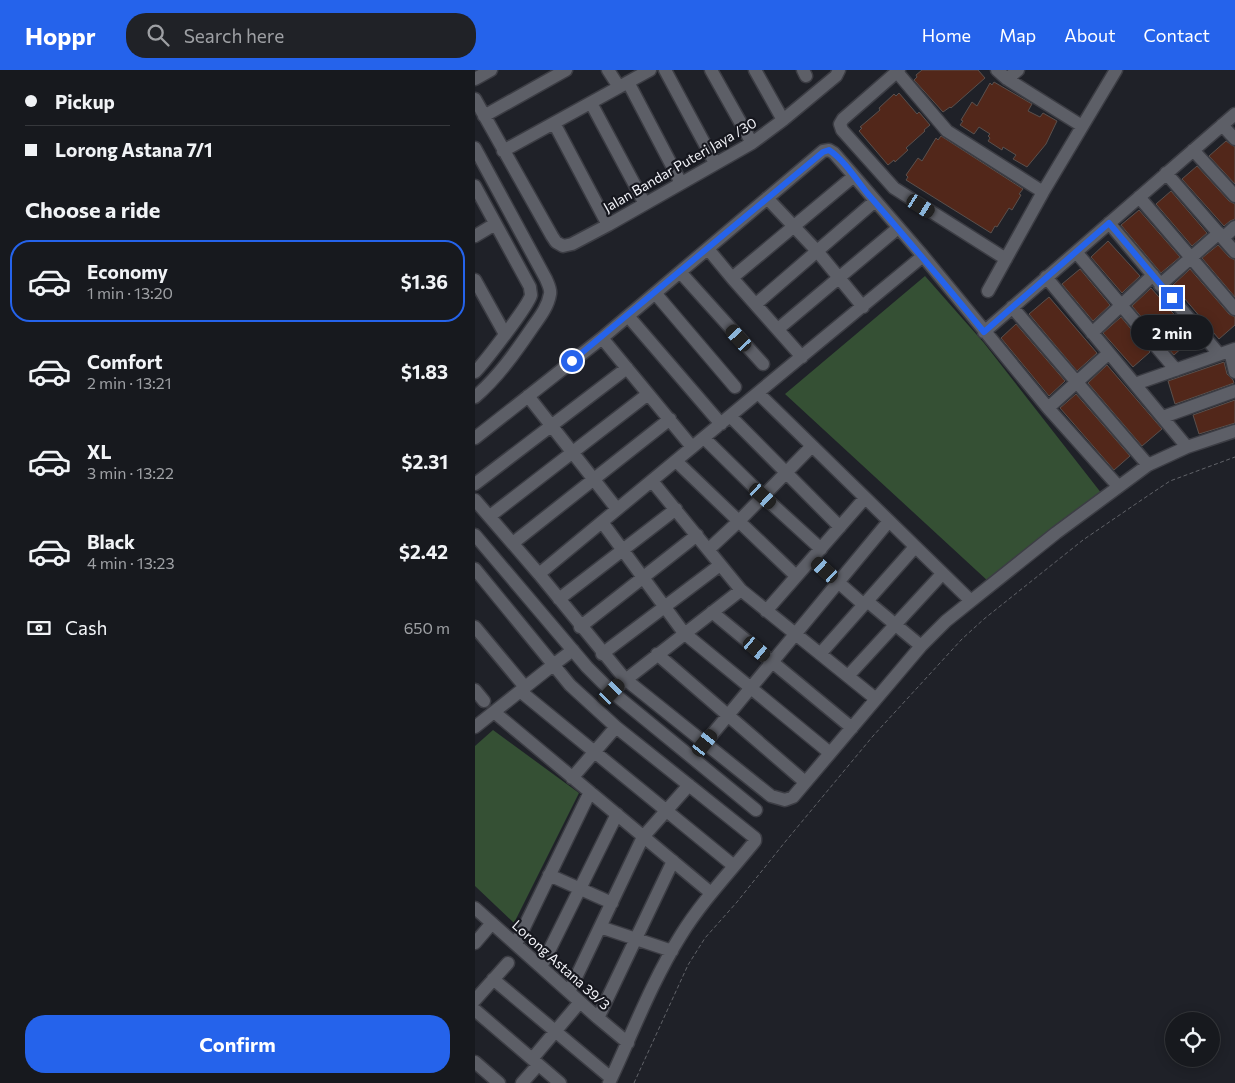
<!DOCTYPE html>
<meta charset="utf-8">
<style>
:root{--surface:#17191e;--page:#202227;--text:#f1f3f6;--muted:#9ea0a4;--line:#36383c;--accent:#2563eb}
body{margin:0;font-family:Commissioner,sans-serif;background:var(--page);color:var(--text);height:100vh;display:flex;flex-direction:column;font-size:19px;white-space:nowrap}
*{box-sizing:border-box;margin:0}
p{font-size:16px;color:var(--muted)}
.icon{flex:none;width:28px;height:28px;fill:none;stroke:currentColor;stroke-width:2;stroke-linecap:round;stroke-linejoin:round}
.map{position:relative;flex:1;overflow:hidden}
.sheet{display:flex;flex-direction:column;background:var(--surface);width:475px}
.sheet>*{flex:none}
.hud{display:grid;align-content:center;height:110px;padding:0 25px;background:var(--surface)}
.tools{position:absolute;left:690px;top:942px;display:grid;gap:10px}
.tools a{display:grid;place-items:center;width:55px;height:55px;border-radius:50%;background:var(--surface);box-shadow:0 2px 12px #0003,0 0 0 1px var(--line);font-size:25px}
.end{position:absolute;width:22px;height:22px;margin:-11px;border:6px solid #2563eb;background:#fff;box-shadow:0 0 0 2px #fff}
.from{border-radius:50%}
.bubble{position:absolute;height:35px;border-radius:18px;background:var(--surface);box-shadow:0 2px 12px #0003,0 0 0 1px var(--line);font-size:16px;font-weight:700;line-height:35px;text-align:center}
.car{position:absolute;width:15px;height:30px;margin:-15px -8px;border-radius:6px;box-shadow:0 0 4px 1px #0007;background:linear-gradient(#222 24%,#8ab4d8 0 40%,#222 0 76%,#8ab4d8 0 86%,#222 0)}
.hud b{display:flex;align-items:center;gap:18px;height:48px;font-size:19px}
.hud b+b{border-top:1px solid var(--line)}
.hud i{width:12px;height:12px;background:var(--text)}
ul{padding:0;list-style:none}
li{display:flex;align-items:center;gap:15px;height:82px;margin:0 10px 8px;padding:0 15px;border:2px solid transparent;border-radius:20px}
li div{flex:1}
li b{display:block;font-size:19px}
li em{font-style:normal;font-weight:700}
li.on{border-color:var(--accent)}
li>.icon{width:45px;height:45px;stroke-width:1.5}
h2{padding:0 25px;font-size:22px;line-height:60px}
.pay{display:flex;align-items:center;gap:12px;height:55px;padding:0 25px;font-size:19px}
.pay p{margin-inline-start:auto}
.cta{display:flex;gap:10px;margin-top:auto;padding:10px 25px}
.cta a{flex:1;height:58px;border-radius:20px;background:var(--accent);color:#fff;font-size:20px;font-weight:700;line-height:58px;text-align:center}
header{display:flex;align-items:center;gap:30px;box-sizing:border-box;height:70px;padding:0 25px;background:var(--accent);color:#fff}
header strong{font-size:24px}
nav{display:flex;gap:28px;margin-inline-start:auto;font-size:18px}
.search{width:350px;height:45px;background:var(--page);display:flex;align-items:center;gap:12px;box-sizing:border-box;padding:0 18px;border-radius:20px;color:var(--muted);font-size:19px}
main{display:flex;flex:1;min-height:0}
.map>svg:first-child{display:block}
</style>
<header>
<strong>Hoppr</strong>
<div class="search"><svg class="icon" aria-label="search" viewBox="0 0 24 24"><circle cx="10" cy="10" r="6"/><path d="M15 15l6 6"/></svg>Search here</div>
<nav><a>Home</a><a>Map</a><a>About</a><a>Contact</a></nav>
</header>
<main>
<section class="sheet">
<div class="hud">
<b><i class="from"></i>Pickup</b>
<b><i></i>Lorong Astana 7/1</b>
</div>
<h2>Choose a ride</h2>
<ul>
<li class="on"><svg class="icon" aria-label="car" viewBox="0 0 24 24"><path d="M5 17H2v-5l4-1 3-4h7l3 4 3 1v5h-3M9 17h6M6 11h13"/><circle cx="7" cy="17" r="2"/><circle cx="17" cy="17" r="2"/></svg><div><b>Economy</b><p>1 min · 13:20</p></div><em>$1.36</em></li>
<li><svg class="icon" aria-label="car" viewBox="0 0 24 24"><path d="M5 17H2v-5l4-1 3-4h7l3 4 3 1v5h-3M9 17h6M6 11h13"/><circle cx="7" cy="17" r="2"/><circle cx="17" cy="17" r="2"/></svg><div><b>Comfort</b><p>2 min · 13:21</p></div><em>$1.83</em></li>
<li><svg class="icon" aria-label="car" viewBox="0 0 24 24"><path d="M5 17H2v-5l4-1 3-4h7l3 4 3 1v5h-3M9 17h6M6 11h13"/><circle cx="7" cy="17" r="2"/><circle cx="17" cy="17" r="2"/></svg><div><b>XL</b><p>3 min · 13:22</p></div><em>$2.31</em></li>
<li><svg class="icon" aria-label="car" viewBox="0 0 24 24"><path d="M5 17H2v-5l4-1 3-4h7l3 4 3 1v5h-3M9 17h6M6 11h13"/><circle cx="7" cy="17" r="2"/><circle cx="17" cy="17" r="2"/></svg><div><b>Black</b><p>4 min · 13:23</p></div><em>$2.42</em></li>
</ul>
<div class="pay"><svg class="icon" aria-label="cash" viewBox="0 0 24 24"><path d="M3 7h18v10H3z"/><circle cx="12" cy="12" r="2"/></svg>Cash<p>650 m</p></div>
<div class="cta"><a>Confirm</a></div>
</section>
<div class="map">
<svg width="760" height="1013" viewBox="0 0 760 1013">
<rect width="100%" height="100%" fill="#1f2128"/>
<path fill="#355034" d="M450,206L509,273L627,424L514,512L310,324Z
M18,660L104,723L39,853L0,816V676Z"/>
<path fill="#52271a" stroke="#5a504d" d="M447,0H503L510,8L476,38L475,37L468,42L439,10L442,7L441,5Z
M519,12L557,34L553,41L565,47L568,43L582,51L571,74L552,97L538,89L541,85L528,77L527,80L513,71L515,68L513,66L515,64L504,57L499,64L485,55L488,51L486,50L497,32L502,36L515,13L517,15Z
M424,23L442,44L444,42L455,55L449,60L450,61L431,78L433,80L420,92L419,90L413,95L384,61L387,58L385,57L405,40L404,38L419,24L421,26Z
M466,66L548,119L544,124L546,125L537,140L534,138L522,157L520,156L516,163L431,110L433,107L431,105L443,88L447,91L461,68L463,70Z
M751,71L760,77V114L734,86Z
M722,96L754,131L760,134V149L755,151L749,156L707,109Z
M696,121L732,163L717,176L681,134Z
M664,140L705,187L686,203L646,155Z
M633,171L665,206L647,223L616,187Z
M743,175L754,187L760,190V227L727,188Z
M605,199L635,235L618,251L587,214Z
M715,199L754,244L760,247V255L744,269L698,215Z
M676,218L719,267L699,285L657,236Z
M574,227L622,283L602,301L554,244Z
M646,247L675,282L658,297L628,263Z
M541,254L590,311L574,326L526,268Z
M749,292L752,304L758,310L759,313L700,334L693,311Z
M632,295L687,359L667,376L613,313Z
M601,324L655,386L639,400L585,338Z
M760,330V353L724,364L718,345Z"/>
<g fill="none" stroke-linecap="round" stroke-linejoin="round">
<g stroke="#3c3d44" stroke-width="15">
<path id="minor" d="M133,0L144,17
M190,0L240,93
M236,0L277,73
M280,0L308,50
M328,0L331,6
M424,0L368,49L365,54L367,60L419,118L531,189
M522,0L532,9L607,56
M422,2L472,61L568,122
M0,9L16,0
M532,9L543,0
M153,12L206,113
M0,29L77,166L81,172L88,176L97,174L133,155L277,73L308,50L361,6L364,0
M116,33L170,134
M9,46L91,0
M79,53L133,155
M747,55L760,69
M0,78L71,209C73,214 76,219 75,224C73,237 64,248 57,258C40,283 23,307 0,327
M718,80L760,126
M28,81L175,0
M691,103L760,182
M0,116L55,217C55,220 56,223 56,225C54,235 9,293 0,302
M664,127L760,239
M292,128L342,181L388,237
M634,153L744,284
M0,166L20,154
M748,168L760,157
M233,179L257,208L327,287
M601,182L701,300
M205,202L288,294
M571,207L712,377
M257,208L379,106
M0,210L30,264
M685,215L744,163
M513,221L568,122L641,0
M180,223L260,317
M281,234L400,131
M537,237L673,395
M153,246L246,354
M303,259L423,158
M509,262L760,44
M617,263L678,205
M127,268L217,377
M755,281L760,302
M660,314L760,279
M283,323L495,530
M53,326L142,439
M573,338L634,283
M255,346L365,457
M688,347L760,321
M0,368L127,268L348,81L354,80L359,83L379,106L448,186L573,338L643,416
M229,368L288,426L346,479
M201,391L321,506
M177,411L266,520L401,629
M0,414L152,298
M0,430L64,504L150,609L296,726L310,730L318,727L446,576L471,551L581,463L673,395L712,377L760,361
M15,446L173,324
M127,452L209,563L355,683
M0,465L112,597L137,622L281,740
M38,473L195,349
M234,479L264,451L337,376
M337,489L389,535
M0,499L95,615L141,657L280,768V771C255,802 227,831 206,865C177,911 157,964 134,1013
M64,504L448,186
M84,529L201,439
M392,531L446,576
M291,541L390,428
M237,542L377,658
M0,557L50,617
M105,557L222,465
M127,584L245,495
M182,584L330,712
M345,584L440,477
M373,606L467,504
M144,615L266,520
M0,620L9,631
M45,621L259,796
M19,642L236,823
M0,657L78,595L98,580
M230,673L414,451
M97,708L141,657
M74,805L137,833
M0,838L123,948L153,973
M125,857L197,881
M0,873L17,853
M41,874L115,722
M66,897L142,744
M18,909L136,1008
M94,922L168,767L214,715
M0,930L33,893
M0,940L85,1013
M123,948L198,791
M57,989L105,932
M0,992L24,1013
M47,1013L63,995"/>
</g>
<path stroke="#616369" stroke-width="1" stroke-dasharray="4 2.5" stroke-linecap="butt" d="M159,1013L213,895L230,868L262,832L310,772L398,666L487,569L509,549L608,470L668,429L695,411L760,387"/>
<use href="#minor" stroke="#5d5f67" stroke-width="12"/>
</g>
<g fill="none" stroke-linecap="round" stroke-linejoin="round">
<path stroke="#2563eb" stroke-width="6" d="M97,291L348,82L354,80C369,90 381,109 392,123C432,169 471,215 509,262L634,153L697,228"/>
</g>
<g text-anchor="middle" stroke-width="4.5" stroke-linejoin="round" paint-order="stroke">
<g font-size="14" fill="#f3f4f9" stroke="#16171e">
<text transform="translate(205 95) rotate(-30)" y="5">Jalan Bandar Puteri Jaya /30</text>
<text transform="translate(86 895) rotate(42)" y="5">Lorong Astana 39/3</text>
</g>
</g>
</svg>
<div class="tools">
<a><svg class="icon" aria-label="locate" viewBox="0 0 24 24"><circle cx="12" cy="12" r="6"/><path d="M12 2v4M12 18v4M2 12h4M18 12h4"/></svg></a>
</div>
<i class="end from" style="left:97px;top:291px"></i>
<i class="end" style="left:697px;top:228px"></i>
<div class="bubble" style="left:656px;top:245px;width:82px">2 min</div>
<i class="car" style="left:446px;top:136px;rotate:122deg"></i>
<i class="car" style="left:264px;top:268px;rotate:318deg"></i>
<i class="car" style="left:288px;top:426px;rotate:132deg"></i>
<i class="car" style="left:350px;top:500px;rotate:312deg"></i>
<i class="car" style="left:282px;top:579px;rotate:130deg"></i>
<i class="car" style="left:137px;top:622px;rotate:44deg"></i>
<i class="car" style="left:230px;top:673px;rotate:39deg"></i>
</div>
</main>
